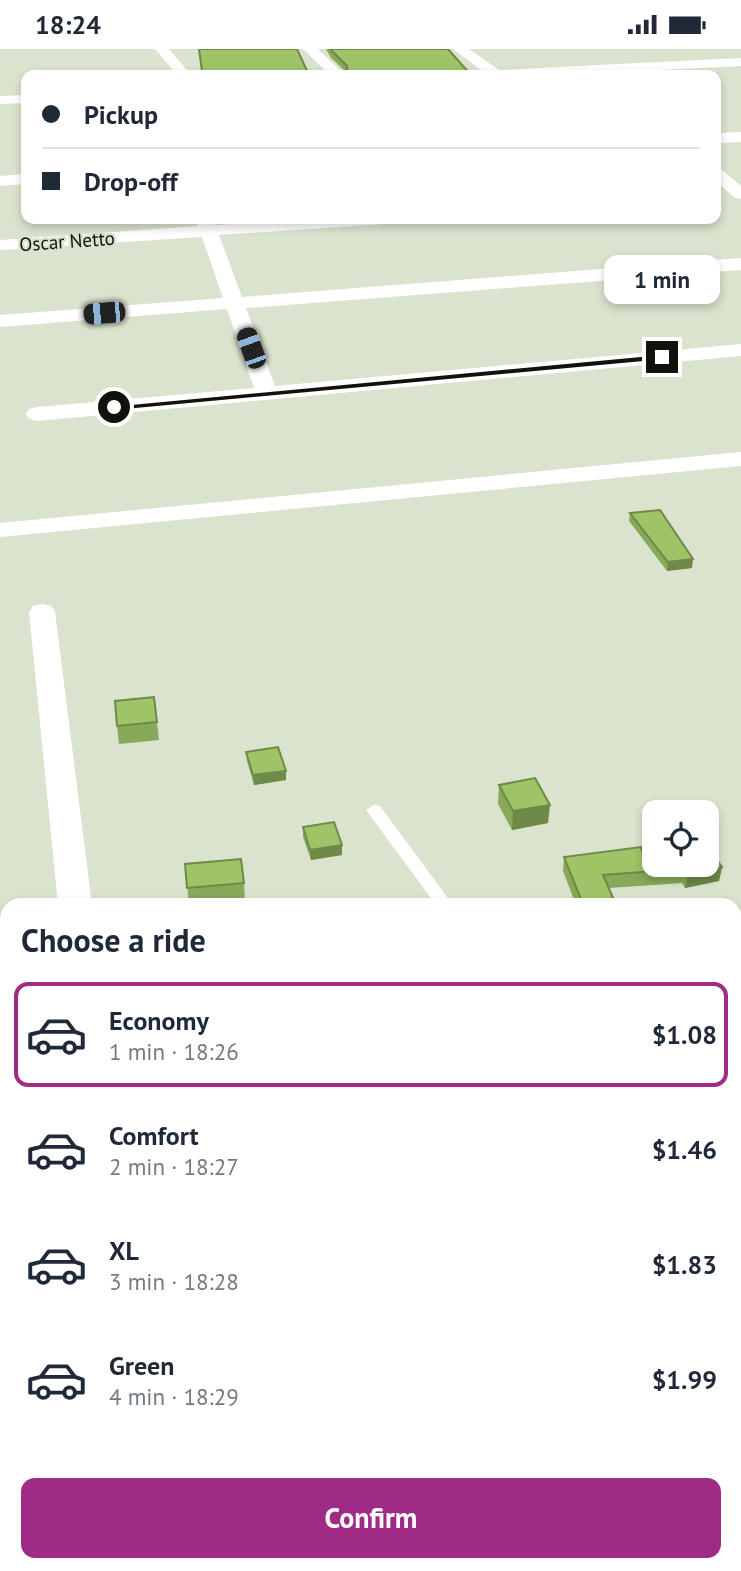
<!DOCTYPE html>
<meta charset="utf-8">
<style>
:root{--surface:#fff;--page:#f6f6f7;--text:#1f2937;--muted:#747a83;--line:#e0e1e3;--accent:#9f2b86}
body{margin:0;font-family:"PT Sans",sans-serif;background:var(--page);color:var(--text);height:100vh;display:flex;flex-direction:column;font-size:26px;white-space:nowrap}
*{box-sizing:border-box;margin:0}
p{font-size:23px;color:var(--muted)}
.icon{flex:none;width:38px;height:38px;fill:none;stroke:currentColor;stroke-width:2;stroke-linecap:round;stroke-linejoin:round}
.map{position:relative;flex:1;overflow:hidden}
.side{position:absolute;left:0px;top:849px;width:742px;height:674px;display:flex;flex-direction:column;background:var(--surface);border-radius:21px 21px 0 0;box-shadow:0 4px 10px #0003}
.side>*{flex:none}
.top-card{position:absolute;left:21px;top:21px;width:700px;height:154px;border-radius:14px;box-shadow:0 4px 10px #0003;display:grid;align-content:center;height:154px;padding:0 21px;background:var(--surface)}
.tools{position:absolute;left:642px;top:751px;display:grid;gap:14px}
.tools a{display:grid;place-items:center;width:77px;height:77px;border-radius:14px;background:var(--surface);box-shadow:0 4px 10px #0003;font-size:35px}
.end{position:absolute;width:32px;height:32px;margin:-16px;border:9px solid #0f130b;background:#fff;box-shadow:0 0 0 4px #fff}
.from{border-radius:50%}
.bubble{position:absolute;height:49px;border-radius:14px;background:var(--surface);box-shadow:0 4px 10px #0003;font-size:23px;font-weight:600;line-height:49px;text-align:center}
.car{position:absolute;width:21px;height:42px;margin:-21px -10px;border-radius:9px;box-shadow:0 0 5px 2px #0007;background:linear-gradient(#222 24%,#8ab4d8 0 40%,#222 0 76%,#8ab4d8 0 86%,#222 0)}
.top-card b{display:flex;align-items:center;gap:24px;height:66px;font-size:26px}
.top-card b+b{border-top:2px solid var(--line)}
.top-card i{width:18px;height:18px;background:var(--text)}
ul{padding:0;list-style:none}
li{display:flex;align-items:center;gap:21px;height:105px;margin:0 14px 10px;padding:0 7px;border:4px solid transparent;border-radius:14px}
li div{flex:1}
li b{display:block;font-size:26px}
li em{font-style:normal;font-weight:600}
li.on{border-color:var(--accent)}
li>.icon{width:63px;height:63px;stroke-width:1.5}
h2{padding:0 21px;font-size:32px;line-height:84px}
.primary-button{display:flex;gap:14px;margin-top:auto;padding:14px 21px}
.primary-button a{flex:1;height:80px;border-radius:14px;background:var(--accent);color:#fff;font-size:28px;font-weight:600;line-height:80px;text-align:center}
.status{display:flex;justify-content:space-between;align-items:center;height:49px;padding:0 35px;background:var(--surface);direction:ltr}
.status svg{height:19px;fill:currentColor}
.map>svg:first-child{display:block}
</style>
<div class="status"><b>18:24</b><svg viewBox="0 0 49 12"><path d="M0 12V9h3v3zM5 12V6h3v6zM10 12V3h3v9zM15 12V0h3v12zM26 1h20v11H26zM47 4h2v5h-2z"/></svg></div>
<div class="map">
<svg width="741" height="1522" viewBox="0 0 741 1522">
<rect width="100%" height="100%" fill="#d9e3cd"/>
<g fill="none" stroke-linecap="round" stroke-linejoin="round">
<path fill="#fff" fill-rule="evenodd" d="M374,756L380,757L453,856H436L366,761Z"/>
<path fill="#fff" fill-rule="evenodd" d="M155,0H169L191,26H177Z
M303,0H318L345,26H330Z
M453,0H469L499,21L741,9V17L563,26H481L484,23Z
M26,46V54L0,55V47Z
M741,83V93L716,94V84Z
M716,119L722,121L741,137V150L735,149L716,132Z
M26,125V135L0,137V127Z
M195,170H212L215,176L311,170H394L385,175L219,186L242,248L741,209V221L246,259L275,337L741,295V307L37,372L29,370L26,365L29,360L37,358L254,339L227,260L0,278V266L223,249L202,188L0,201V191L198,177Z
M741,403V417L0,488V474Z
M42,555L51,557L55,563L92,856H58L29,563L33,557Z
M741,868V892L735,893V869Z
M7,992V1020L0,1021V993Z
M741,1238V1276L735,1277V1239Z
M7,1392V1438L0,1439V1393Z
M474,1516H524L526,1522H476Z"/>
</g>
<path fill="#88a959" d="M326,0H448L471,26H343V22L344,21L331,9Z
M630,464L692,519L667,522L629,472Z
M154,648L159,691L119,695L117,677Z
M246,703L286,731L254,736L247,712Z
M499,736L548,774L512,781L498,755Z
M303,778L342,796V806L311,811L303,788Z
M642,802L722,818L719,832L685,839L682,834L609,839L614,851L613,856H576L563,822L564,808Z
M185,815L244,834L245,853L216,856H189Z"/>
<path fill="#6f8948" d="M693,510L692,519L667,522L668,513Z
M286,722V731L254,736L253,726Z
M550,756L548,774L512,781L513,762Z
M342,796V806L311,811L310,801Z
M722,818L719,832L685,839L688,825Z"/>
<path fill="#9ec467" stroke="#6f8948" stroke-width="2" d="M199,0H297L309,26H112L202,22Z
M330,0H448L471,26H345L343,22L347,21V17Z
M660,461L693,510L668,513L630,464Z
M154,648L157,673L117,677L115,652Z
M278,698L286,722L253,726L246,703Z
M535,729L550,756L513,762L499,736Z
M334,773L342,796L310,801L303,778Z
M707,797L722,818L688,825L684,820L603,826L614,851L583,855L564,808L641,798L642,802L654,800V816H707Z
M241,810L244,834L187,839L185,815Z"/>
<path fill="#0f130b" d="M662,306L665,310L114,361L110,358Z"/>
<g text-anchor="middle" stroke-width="5" stroke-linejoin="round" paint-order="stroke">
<g font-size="19" fill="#0f130b" stroke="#d9e3cd">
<text transform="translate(67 192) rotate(-4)" y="7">Oscar Netto</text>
</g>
</g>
</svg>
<div class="tools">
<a><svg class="icon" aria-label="locate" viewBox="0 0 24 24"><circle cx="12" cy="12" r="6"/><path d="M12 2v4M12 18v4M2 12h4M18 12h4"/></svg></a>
</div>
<i class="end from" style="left:114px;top:358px"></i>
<i class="end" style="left:662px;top:308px"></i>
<div class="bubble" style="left:604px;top:206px;width:116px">1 min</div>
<i class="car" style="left:104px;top:264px;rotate:265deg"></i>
<i class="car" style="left:251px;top:299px;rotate:340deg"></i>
<div class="top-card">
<b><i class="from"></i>Pickup</b>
<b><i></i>Drop-off</b>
</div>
<section class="side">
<h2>Choose a ride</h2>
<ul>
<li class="on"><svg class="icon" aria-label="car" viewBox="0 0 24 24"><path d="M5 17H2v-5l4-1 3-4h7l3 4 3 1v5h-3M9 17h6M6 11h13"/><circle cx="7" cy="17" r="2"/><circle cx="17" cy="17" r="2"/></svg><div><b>Economy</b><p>1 min · 18:26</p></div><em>$1.08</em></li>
<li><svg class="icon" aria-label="car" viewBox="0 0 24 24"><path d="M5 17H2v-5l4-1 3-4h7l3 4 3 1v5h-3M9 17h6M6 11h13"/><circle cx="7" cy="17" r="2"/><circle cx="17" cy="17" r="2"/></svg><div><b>Comfort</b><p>2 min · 18:27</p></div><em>$1.46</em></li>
<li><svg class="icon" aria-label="car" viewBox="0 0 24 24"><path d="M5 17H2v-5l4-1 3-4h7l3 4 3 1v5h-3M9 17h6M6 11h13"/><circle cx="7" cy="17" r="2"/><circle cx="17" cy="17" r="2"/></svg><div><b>XL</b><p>3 min · 18:28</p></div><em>$1.83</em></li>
<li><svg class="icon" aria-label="car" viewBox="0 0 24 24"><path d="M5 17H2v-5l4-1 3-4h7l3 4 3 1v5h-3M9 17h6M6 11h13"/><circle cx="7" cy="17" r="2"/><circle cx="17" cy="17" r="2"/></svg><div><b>Green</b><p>4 min · 18:29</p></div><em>$1.99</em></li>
</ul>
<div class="primary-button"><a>Confirm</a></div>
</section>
</div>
